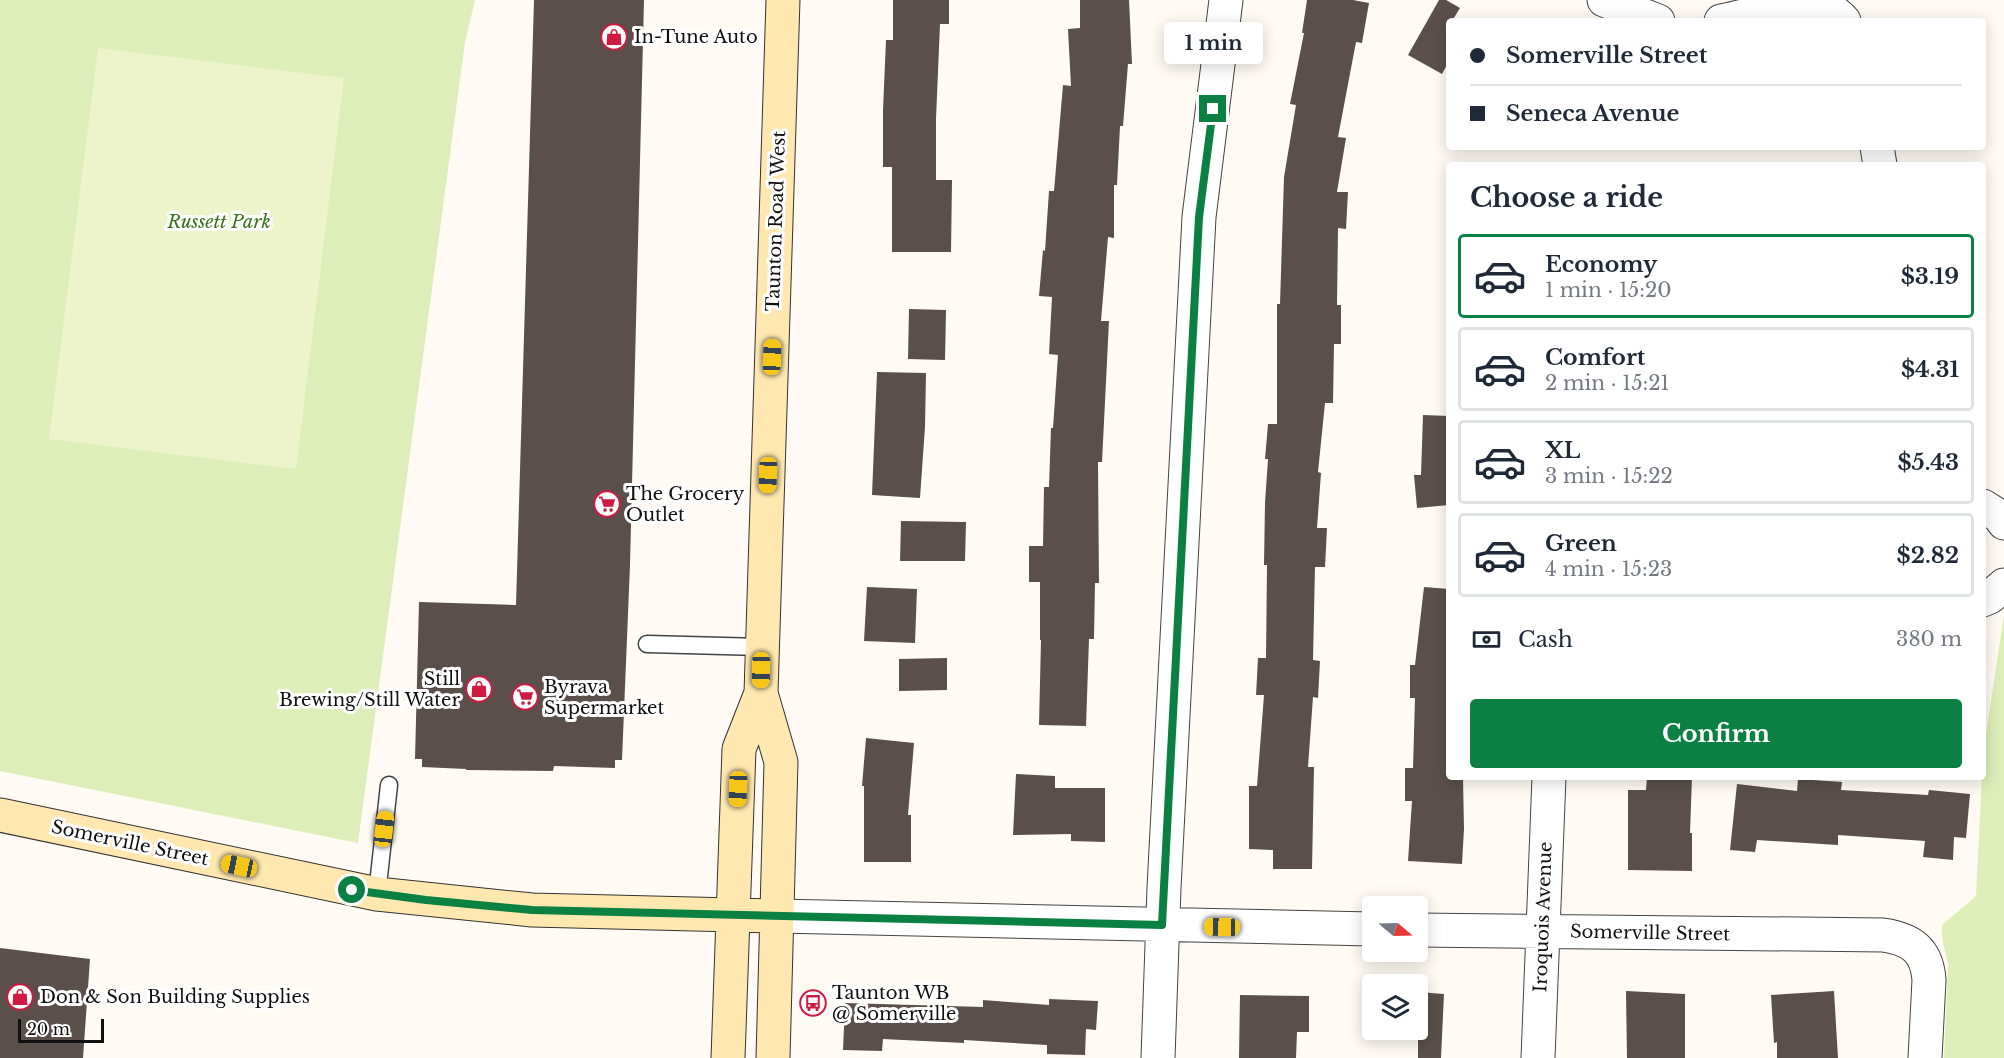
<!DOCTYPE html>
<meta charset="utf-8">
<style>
:root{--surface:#fff;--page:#f6f6f7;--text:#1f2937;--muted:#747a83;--line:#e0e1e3;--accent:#0b8043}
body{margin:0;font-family:"Libre Baskerville",serif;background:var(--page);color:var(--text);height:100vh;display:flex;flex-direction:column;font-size:22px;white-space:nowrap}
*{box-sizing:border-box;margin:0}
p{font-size:20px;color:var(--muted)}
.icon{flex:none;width:33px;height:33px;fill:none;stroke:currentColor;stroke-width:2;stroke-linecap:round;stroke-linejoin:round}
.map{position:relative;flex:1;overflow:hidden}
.details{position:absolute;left:1446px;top:162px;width:540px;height:618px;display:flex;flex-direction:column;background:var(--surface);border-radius:6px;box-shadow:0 3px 15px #0003}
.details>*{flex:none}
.banner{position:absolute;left:1446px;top:18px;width:540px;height:132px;border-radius:6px;box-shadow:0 3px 15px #0003;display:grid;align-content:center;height:132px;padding:0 24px;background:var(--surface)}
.needle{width:39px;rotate:109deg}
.tools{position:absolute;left:1362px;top:896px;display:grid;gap:12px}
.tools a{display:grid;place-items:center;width:66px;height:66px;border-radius:6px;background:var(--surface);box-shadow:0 3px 15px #0003;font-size:30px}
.scale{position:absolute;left:18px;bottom:15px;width:86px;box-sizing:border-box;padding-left:6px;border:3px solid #101010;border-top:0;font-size:16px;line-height:21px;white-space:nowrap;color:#101010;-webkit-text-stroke:4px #fff;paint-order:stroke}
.end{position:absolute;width:27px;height:27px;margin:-14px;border:8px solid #0b8043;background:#fff;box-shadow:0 0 0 3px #fff}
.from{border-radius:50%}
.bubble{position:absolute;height:42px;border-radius:6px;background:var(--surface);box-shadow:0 3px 15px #0003;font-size:20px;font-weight:700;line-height:42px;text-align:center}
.car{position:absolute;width:18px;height:36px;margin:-18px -9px;border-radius:8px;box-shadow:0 0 4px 2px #0007;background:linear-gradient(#f5c518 24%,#345 0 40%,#f5c518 0 76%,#345 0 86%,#f5c518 0)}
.banner b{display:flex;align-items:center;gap:21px;height:57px;font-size:22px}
.banner b+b{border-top:2px solid var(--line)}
.banner i{width:15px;height:15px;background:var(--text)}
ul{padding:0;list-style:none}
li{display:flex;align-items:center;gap:18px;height:84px;margin:0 12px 9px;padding:0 12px;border:3px solid var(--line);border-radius:6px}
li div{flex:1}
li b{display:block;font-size:22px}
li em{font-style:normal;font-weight:700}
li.current{border-color:var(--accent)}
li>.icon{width:54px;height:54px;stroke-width:1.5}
h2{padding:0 24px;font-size:27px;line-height:72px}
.pay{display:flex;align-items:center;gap:15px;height:66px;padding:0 24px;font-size:22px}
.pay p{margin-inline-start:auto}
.cta{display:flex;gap:12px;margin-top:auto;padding:12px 24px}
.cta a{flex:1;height:69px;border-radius:6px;background:var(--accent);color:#fff;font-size:24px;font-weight:700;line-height:69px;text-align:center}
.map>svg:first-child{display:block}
</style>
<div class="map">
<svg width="2004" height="1058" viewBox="0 0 2004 1058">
<rect width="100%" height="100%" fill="#fffbf4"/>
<path fill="#deeeb8" d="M0,0H475L465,42L358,843L0,771Z
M2004,615V1058H1944L1948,965C1945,948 1941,943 1942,925L1976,896L1983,754Z"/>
<path fill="#edf4cb" d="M98,48L344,78L296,469L49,439Z"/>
<path fill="#5a4f4b" d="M534,0H644L630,565L622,760H615V768L554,766L553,771L466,770V769L422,767V759H415L419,602L516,605Z
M893,0H949V24H940L936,119V180H952L951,252H892V167H883V110L886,40H893Z
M1080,0H1129L1132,64H1128L1123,126H1120L1117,185H1114V238L1108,237L1101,321H1109L1102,462H1098L1099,583H1095L1094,639H1089L1086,726L1039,725L1041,640H1040V582H1029V546H1043L1044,487H1049L1051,428H1053L1058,355L1049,354L1052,297L1039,296L1043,250L1045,251L1049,191H1054L1063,85L1071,86L1068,29L1080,28Z
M1307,0H1353L1369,3L1362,43L1356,42L1338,137L1346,138L1337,192H1348L1346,229L1338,228L1337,305H1341V344H1334L1333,403H1325L1318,472L1321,473L1317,528H1327L1325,567H1315L1313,660L1320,661L1318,698L1313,697L1308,767H1314L1312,869H1273V850L1249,849V786H1257L1264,695H1256L1258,658H1266L1267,565H1264L1265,503L1268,459H1265L1268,424H1277V304H1280L1284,177L1296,105L1290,104L1304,33H1302Z
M1439,0H1446L1460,8L1452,21H1449V61L1442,74L1408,55Z
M909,309L946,310L945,360L908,359Z
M877,372L926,373L925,427L920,498L872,495Z
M1423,415L1449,416V505L1417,508L1414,475H1421Z
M901,521L966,522L965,561H900Z
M867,587L917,589L915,643L864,641Z
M1424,587L1449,589V777H1463L1464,829L1462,864L1408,861L1412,801H1405V768H1413L1415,698H1410V665H1415Z
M947,658V690L899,691V659Z
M866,738L914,743L908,815H911V862H864V786H862Z
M1016,774L1055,776V788H1105V842L1071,841V834L1013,835Z
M1647,777H1692L1690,833H1692V871L1628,870V790H1646Z
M1798,779L1842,782L1841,790L1928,795L1929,790L1970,794L1966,838L1954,837L1953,860L1923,857L1925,841L1838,835V845L1757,840L1755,852L1730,850L1737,784L1797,791Z
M0,948L90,959L83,1058H0Z
M1626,991L1685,994V1058H1627Z
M1834,991L1838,1058H1777V1042L1774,1043L1771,995Z
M1418,992L1444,994L1441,1058H1418Z
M1240,995L1309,996V1032H1297L1296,1058H1239Z
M1049,999L1098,1001L1096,1030L1086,1029L1085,1055L1047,1054V1045L964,1040V1043L883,1039L882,1051L843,1050L845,1003L983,1007V1000L1049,1005Z"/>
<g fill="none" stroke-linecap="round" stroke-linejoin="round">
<g stroke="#434343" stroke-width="19">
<path id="lane" d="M647,644L762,647
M377,894L389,785"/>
</g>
<g stroke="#434343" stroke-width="35">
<path id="street" d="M1604,0L1658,21
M1721,21C1742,17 1802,0 1820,5C1830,8 1838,14 1844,21
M1877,147L1880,165
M1983,506L1999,516L2004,523
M1983,600L1990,597L2004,585
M777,916L1372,929
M1418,930L1883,935C1911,939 1927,950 1929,980L1925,1058
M1158,1058L1164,888L1199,217L1226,0
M1538,1058L1549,777"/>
</g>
<g stroke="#323232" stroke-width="35">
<path id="secondary" d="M0,815L377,894L532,910L777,916
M728,1058L739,749L761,693
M773,1058L781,762L761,693L783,0"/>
</g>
<use href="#lane" stroke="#fff" stroke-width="16"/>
<use href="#street" stroke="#fff" stroke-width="33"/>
<use href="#secondary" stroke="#ffe8af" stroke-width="33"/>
</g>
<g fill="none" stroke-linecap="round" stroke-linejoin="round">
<path stroke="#0b8043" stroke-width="8" d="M352,890L426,900L532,910L1162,925L1199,217L1213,109"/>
</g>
<defs>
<g id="shop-ring" transform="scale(1.35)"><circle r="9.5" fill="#fff" stroke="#cf1a42" stroke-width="1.5"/><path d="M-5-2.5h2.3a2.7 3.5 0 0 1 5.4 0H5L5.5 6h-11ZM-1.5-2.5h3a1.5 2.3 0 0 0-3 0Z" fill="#cf1a42"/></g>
<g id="supermarket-ring" transform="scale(1.35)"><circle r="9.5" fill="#fff" stroke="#cf1a42" stroke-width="1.5"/><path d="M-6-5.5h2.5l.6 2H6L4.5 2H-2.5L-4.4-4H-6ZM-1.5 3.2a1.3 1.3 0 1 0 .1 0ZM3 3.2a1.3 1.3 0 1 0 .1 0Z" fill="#cf1a42"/></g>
<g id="bus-ring" transform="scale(1.35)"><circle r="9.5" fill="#fff" stroke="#cf1a42" stroke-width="1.5"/><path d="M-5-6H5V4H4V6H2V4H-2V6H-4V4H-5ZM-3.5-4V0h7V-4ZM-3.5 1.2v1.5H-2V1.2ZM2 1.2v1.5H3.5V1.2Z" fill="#cf1a42"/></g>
</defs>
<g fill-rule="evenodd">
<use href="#shop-ring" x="614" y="37"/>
<use href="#supermarket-ring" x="607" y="504"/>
<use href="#shop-ring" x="479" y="689"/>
<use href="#supermarket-ring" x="525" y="697"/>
<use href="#shop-ring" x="20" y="997"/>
<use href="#bus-ring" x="813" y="1003"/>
</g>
<g text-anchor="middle" stroke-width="6" stroke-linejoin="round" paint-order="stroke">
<g font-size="18" fill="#101010" stroke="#fff" text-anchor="start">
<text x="634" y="43">In-Tune Auto</text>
<text x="626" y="500">The Grocery<tspan x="626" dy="21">Outlet</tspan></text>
<text x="460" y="685" text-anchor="end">Still<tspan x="460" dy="21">Brewing/Still Water</tspan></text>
<text x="544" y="693">Byrava<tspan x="544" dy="21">Supermarket</tspan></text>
<text x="832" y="999">Taunton WB<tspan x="832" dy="21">@ Somerville</tspan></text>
<text x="40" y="1003">Don &amp; Son Building Supplies</text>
</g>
<g font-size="18" fill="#101010" stroke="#fff">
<text transform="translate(776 221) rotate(-88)" y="6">Taunton Road West</text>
<text transform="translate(130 843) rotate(12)" y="6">Somerville Street</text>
<text transform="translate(1543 917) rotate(-88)" y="6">Iroquois Avenue</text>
<text transform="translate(1650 933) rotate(1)" y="6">Somerville Street</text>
</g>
<g font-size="18" font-style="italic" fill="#3a7019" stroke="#fff">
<text x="219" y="228">Russett Park</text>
</g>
</g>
</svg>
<div class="tools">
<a><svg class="needle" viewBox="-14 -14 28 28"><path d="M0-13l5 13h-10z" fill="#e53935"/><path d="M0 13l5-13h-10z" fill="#747a83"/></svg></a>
<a><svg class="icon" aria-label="layers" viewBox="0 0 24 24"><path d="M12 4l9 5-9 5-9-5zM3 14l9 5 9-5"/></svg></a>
</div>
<div class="scale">20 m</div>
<i class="end from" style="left:352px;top:890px"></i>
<i class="end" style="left:1213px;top:109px"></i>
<div class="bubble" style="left:1164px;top:22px;width:99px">1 min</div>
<i class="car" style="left:772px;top:357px;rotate:2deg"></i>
<i class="car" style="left:768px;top:475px;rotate:182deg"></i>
<i class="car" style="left:761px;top:670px;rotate:181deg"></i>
<i class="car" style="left:738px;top:789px;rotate:182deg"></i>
<i class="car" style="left:384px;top:829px;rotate:7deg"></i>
<i class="car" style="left:239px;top:866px;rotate:282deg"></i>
<i class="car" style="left:1222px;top:927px;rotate:271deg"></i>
<div class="banner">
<b><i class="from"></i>Somerville Street</b>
<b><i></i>Seneca Avenue</b>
</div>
<section class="details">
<h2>Choose a ride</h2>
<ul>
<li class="current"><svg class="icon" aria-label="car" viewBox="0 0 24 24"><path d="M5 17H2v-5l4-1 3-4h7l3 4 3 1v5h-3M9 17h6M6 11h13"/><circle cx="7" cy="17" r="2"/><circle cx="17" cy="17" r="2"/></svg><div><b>Economy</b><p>1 min · 15:20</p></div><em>$3.19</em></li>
<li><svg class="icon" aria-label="car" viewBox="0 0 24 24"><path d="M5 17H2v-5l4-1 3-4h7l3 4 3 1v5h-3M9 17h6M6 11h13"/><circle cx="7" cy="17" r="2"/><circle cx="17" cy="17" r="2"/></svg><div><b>Comfort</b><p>2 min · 15:21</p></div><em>$4.31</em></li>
<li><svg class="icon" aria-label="car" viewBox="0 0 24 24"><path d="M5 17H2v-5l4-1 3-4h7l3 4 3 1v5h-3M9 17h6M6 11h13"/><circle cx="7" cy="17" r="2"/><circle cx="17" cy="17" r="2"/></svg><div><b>XL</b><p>3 min · 15:22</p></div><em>$5.43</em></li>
<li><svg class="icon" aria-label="car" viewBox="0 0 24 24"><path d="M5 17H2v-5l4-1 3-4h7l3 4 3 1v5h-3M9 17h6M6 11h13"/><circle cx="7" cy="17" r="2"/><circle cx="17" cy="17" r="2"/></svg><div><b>Green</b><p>4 min · 15:23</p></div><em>$2.82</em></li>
</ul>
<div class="pay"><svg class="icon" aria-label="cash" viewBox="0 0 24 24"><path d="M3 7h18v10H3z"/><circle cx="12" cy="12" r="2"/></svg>Cash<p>380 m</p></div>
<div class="cta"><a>Confirm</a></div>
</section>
</div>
